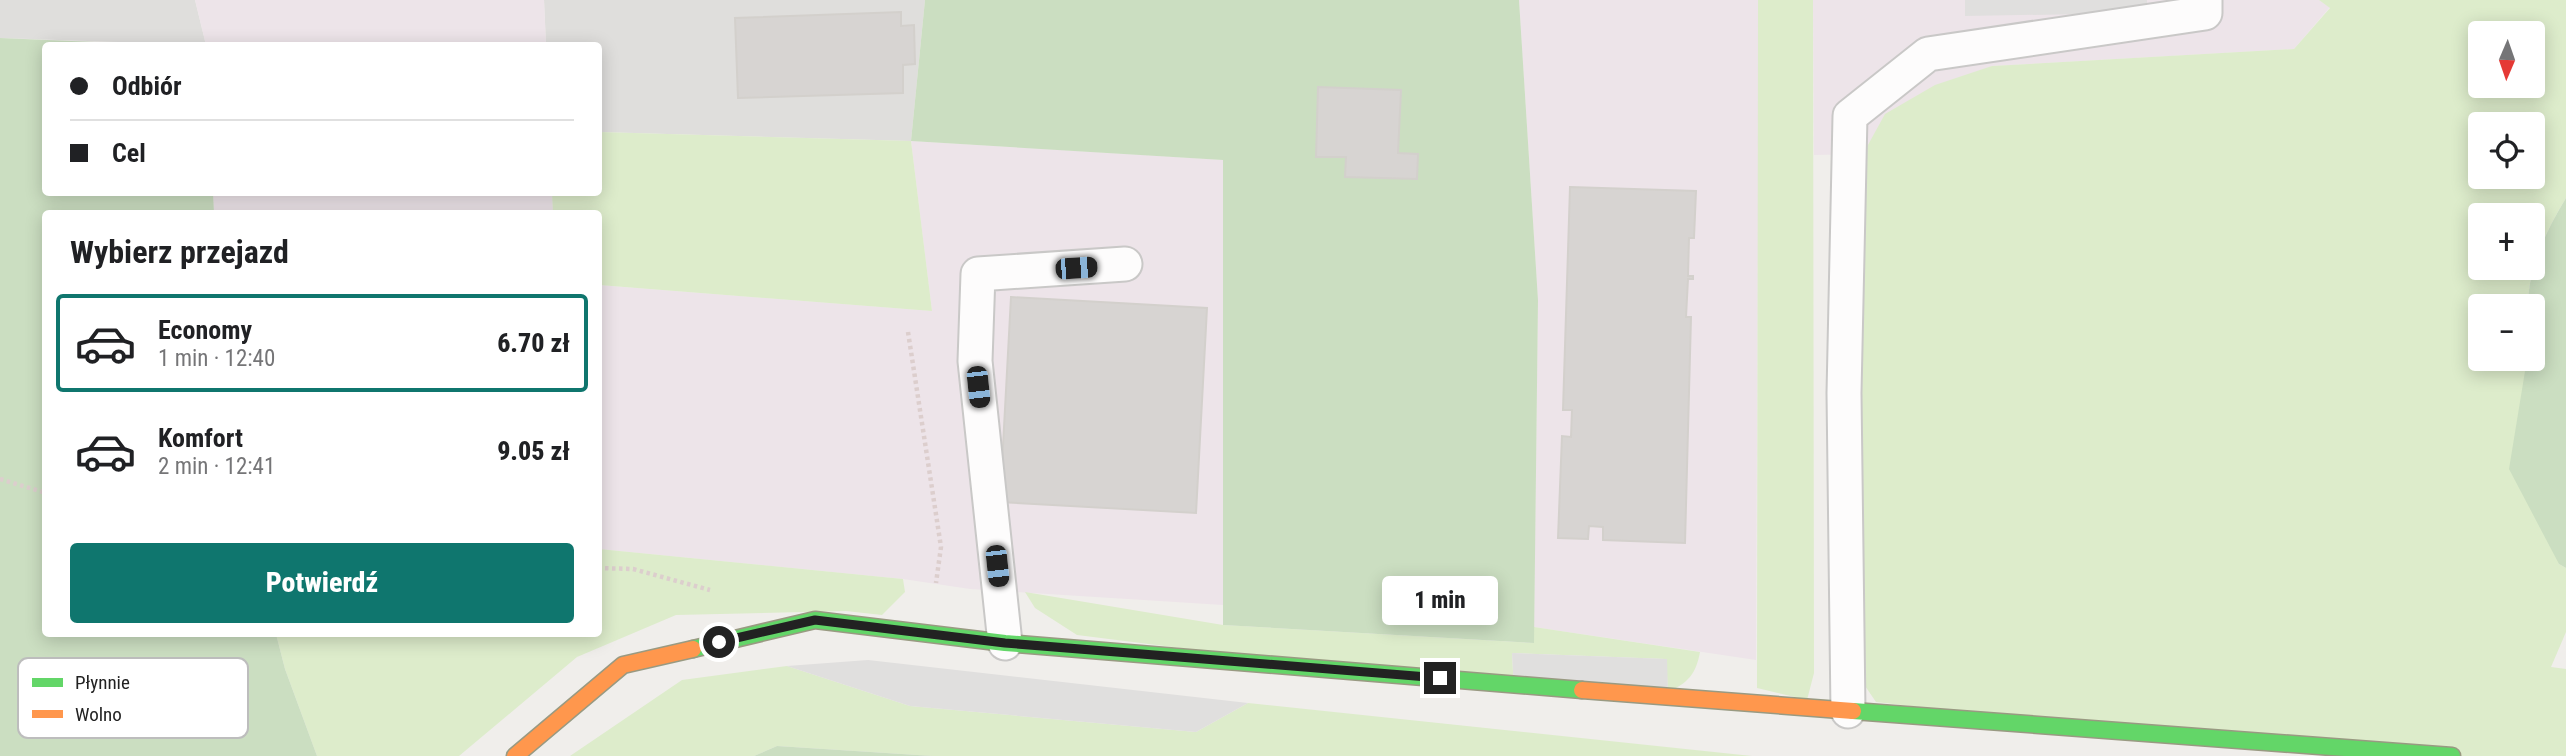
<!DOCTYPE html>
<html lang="pl">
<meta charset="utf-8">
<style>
:root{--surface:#fff;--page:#f2f2f2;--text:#202124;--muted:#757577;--line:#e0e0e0;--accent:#0f766e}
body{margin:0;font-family:"Roboto Condensed",sans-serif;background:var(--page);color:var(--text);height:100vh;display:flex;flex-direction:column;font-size:26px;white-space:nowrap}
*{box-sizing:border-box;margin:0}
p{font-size:23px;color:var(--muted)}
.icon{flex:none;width:38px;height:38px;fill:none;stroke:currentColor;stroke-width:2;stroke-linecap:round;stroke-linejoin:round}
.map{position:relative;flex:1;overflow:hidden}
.panel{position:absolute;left:42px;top:210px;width:560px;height:427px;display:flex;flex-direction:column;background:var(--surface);border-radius:7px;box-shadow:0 4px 18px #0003}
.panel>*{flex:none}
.banner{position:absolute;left:42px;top:42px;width:560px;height:154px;border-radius:7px;box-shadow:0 4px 18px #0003;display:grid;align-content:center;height:154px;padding:0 28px;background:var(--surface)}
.needle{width:46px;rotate:182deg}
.controls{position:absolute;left:2468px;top:21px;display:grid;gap:14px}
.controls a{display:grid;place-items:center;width:77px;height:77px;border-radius:7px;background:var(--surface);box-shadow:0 4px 18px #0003;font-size:35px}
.end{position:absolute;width:32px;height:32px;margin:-16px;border:9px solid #222;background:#fff;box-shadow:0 0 0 4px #fff}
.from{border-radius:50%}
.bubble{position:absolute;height:49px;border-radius:7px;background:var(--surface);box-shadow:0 4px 18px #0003;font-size:23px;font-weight:800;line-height:49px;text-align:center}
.car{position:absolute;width:21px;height:42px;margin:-21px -10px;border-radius:9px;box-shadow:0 0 5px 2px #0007;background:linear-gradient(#222 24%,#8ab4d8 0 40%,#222 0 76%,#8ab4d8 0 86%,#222 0)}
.banner b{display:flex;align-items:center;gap:24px;height:66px;font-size:26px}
.banner b+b{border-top:2px solid var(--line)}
.banner i{width:18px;height:18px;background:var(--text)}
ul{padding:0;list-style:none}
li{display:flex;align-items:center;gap:21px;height:98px;margin:0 14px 10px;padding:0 14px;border:4px solid transparent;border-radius:7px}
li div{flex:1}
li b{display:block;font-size:26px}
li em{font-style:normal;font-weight:800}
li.active{border-color:var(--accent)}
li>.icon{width:63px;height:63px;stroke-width:1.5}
h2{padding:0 28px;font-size:32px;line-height:84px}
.action{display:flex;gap:14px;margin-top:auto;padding:14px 28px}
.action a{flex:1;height:80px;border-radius:7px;background:var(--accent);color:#fff;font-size:28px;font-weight:800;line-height:80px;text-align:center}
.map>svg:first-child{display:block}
</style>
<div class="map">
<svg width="2566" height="756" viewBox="0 0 2566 756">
<rect width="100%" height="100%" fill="#f0eeeb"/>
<path fill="#dfdedc" d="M0,0H195L206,45L0,38Z
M544,0H925L911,141L599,132L598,46L546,45Z"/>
<path fill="#ede4e9" d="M195,0H544L546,45H206Z
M1519,0H1759L1756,660L1534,627L1538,300Z
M1813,0H2319L2330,7L2294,49L1992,66L1863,154L1814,155Z
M911,141L1224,160L1223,605L970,589L903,579L599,549L598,285L932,311Z
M213,193H552L553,213H214Z"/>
<path fill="#ddeccb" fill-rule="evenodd" d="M1758,0H1813L1814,673L1807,700L1757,688Z
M2319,0H2566V198C2546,231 2528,268 2528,306H2480V359H2527L2559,564L2566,568V632L2551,667L2566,669V756H2346L1876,702L1861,680L1863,154L1885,114L1935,85L1992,66L2294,49L2330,8ZM2480,33H2532V86H2480ZM2480,124H2532V177H2480ZM2480,215H2532V268H2480Z
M599,132L911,141L932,311L599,285L598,214L553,213L552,193L598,192Z
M599,549L903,579L905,592L882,615L846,611L676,615L577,657L459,756H317L285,669L276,634H598Z
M1025,592L1223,625L1534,643V627L1700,652C1696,674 1688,683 1668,692L1666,659L1512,653L1514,690L1077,635L1035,608Z
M787,666L910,706L1196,732L1248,703L1752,756H933L777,746L754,756H570L682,680Z"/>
<path fill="#cbdec1" d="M925,0H1519L1538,300L1534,643L1223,625V160L911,141Z
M0,38L166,45L46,46V192L213,193L214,213L46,214V634H276L285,669L317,756H0Z
M2566,198V568L2559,564L2509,469L2527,359H2532V306H2528C2528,268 2546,231 2566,198Z
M777,746L933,756H754Z"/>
<path fill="#e0dfde" d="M1965,0H2147V13L1965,16Z
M1512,653L1667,659L1668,692L1514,690Z
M868,660L1248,703L1196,732L910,706L787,666Z"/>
<path fill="#d7d4d2" stroke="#d3d0cc" stroke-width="2" d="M901,12V26L914,25L915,64L903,65V93L738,98L735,18Z
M1318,87L1401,90L1398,153L1418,154L1417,179L1345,177L1346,157H1316Z
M1570,187L1696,191L1694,238H1689L1688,276H1693V279H1688L1686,317H1691L1685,543L1603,540V527L1589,526L1588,539L1558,538L1562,436L1571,437L1572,410H1563Z
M1011,297L1207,308L1196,513L1000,502Z"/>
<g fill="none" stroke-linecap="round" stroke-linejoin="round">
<g stroke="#c9c8c7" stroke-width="37">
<path id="lane" d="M1005,643L975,361L978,274L1125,264
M1848,711L1844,393L1850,116L1928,54L2205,13V0"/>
</g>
<g stroke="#999a82" stroke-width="19">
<path id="fast" d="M693,649L815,620L1005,643L1582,690
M1853,711L2452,756"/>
</g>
<g stroke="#999a82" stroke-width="19">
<path id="slow" d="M1582,690L1853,711
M515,756L623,665L693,649"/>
</g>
<path stroke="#dccecd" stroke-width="4.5" stroke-dasharray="3.5 3.5" stroke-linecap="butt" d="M908,332L941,547L936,583
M0,479L46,493
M598,568L633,569L710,590"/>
<use href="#lane" stroke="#fdfcfc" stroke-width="33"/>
<use href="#fast" stroke="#63d668" stroke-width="16"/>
<use href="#slow" stroke="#ff974d" stroke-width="16"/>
</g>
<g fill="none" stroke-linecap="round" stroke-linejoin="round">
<path stroke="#222" stroke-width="9" d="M719,642L815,620L1005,643L1440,678"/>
</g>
<rect x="18" y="658" width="230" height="80" rx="10" fill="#fff" stroke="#bdbdbd" stroke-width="2"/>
<rect x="32" y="678" width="31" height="9" fill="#63d668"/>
<rect x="32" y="710" width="31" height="8" fill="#ff974d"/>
<g font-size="19" fill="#222">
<text x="75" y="689">Płynnie</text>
<text x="75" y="721">Wolno</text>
</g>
</svg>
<div class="controls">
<a><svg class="needle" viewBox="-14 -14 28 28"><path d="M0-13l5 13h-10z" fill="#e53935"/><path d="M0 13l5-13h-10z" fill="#757577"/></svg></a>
<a><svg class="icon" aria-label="locate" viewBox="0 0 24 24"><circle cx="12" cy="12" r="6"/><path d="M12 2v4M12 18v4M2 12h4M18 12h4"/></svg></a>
<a>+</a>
<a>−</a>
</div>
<i class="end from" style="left:719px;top:642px"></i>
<i class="end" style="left:1440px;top:678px"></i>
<div class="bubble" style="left:1382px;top:576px;width:116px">1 min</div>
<i class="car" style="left:1076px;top:268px;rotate:86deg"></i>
<i class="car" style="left:978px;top:387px;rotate:174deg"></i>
<i class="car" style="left:997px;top:566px;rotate:174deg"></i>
<div class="banner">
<b><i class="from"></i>Odbiór</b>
<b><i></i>Cel</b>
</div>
<section class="panel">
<h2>Wybierz przejazd</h2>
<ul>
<li class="active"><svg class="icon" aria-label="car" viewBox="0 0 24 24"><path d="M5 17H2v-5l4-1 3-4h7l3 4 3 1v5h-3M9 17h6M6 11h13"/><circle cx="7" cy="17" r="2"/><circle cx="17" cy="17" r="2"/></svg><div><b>Economy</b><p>1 min · 12:40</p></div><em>6.70 zł</em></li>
<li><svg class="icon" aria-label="car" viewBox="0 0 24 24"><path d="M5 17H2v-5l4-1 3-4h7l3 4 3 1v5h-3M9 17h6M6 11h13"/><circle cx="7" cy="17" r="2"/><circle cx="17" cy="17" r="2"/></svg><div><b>Komfort</b><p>2 min · 12:41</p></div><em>9.05 zł</em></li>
</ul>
<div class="action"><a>Potwierdź</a></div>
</section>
</div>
